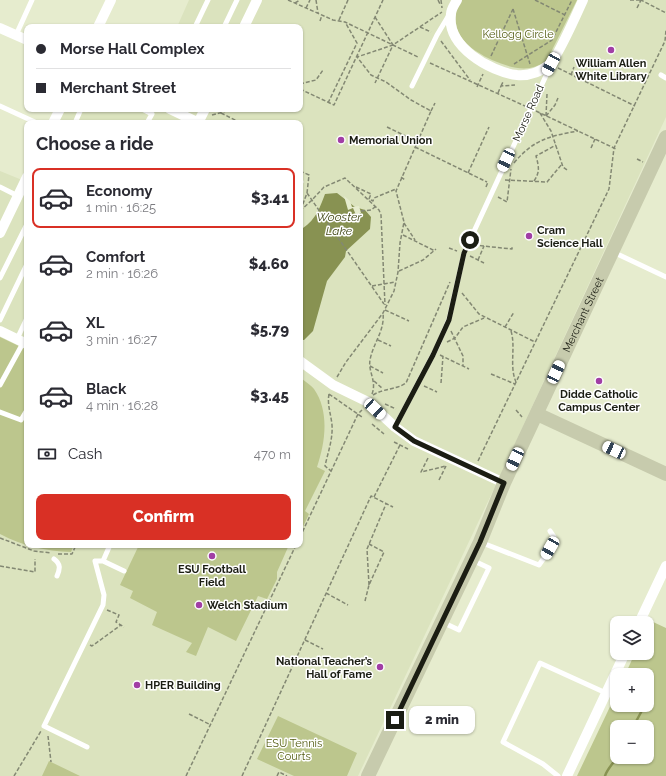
<!DOCTYPE html>
<meta charset="utf-8">
<style>
:root{--surface:#fff;--page:#f7f7f7;--text:#2b2b33;--muted:#7c7c81;--line:#e1e1e2;--accent:#d93025}
body{margin:0;font-family:Raleway,sans-serif;background:var(--page);color:var(--text);height:100vh;display:flex;flex-direction:column;font-size:15px;white-space:nowrap}
*{box-sizing:border-box;margin:0}
p{font-size:13px;color:var(--muted)}
.icon{flex:none;width:22px;height:22px;fill:none;stroke:currentColor;stroke-width:2;stroke-linecap:round;stroke-linejoin:round}
.map{position:relative;flex:1;overflow:hidden}
.sheet{position:absolute;left:24px;top:120px;width:279px;height:428px;display:flex;flex-direction:column;background:var(--surface);border-radius:8px;box-shadow:0 1px 3px #0004}
.sheet>*{flex:none}
.banner{position:absolute;left:24px;top:24px;width:279px;height:88px;border-radius:8px;box-shadow:0 1px 3px #0004;display:grid;align-content:center;height:88px;padding:0 12px;background:var(--surface)}
.tools{position:absolute;left:610px;top:616px;display:grid;gap:8px}
.tools a{display:grid;place-items:center;width:44px;height:44px;border-radius:8px;background:var(--surface);box-shadow:0 1px 3px #0004;font-size:20px}
.end{position:absolute;width:18px;height:18px;margin:-9px;border:5px solid #1b1d13;background:#fff;box-shadow:0 0 0 2px #fff}
.from{border-radius:50%}
.bubble{position:absolute;height:28px;border-radius:8px;background:var(--surface);box-shadow:0 1px 3px #0004;font-size:13px;font-weight:800;line-height:28px;text-align:center}
.car{position:absolute;width:12px;height:24px;margin:-12px -6px;border-radius:5px;box-shadow:0 0 3px 1px #0007;background:linear-gradient(#fff 24%,#345 0 40%,#fff 0 76%,#345 0 86%,#fff 0)}
.banner b{display:flex;align-items:center;gap:14px;height:38px;font-size:15px}
.banner b+b{border-top:1px solid var(--line)}
.banner i{width:10px;height:10px;background:var(--text)}
ul{padding:0;list-style:none}
li{display:flex;align-items:center;gap:12px;height:60px;margin:0 8px 6px;padding:0 4px;border:2px solid transparent;border-radius:8px}
li div{flex:1}
li b{display:block;font-size:15px}
li em{font-style:normal;font-weight:800}
li.current{border-color:var(--accent)}
li>.icon{width:36px;height:36px;stroke-width:1.5}
h2{padding:0 12px;font-size:18px;line-height:48px}
.pay{display:flex;align-items:center;gap:10px;height:44px;padding:0 12px;font-size:15px}
.pay p{margin-inline-start:auto}
.primary-button{display:flex;gap:8px;margin-top:auto;padding:8px 12px}
.primary-button a{flex:1;height:46px;border-radius:8px;background:var(--accent);color:#fff;font-size:16px;font-weight:800;line-height:46px;text-align:center}
.map>svg:first-child{display:block}
</style>
<div class="map">
<svg width="666" height="776" viewBox="0 0 666 776">
<rect width="100%" height="100%" fill="#e6ecce"/>
<path fill="#dbe3be" d="M189,0H666V117L492,493L358,776H0V171L27,182V545H300V123H58L65,109H300V27H177Z"/>
<path fill="#bcc68d" fill-rule="evenodd" d="M460,0H577L547,60C530,74 511,68 492,60C465,47 447,31 460,0Z
M0,337L27,350V545H74L71,552C45,551 23,546 0,534Z
M300,377C304,381 311,385 314,389C330,412 325,443 317,467L325,471L305,511L309,514L300,533Z
M139,545H289L277,572V579L267,599L258,596L236,641L208,627L196,656L186,652L192,643L152,625L157,612L130,598L133,591L120,585Z
M651,621L666,628V776H577L617,692V705H647V675H625L635,653H647V628ZM617,727H647V757H617Z
M278,716L357,753L347,776H294L257,759Z
M49,761L51,762L80,776H42Z"/>
<path fill="#889252" d="M337,193L355,207L365,210L371,217L370,229L346,251L345,257L327,281L313,331L304,340H300V230C315,221 319,210 325,194Z"/>
<path fill="#e6ecce" d="M344,196L350,201L352,207L359,206L361,213L356,215L353,208L348,210Z"/>
<g fill="none" stroke-linecap="round" stroke-linejoin="round">
<path stroke="#889252" stroke-width="2.5" d="M647,701L651,684L650,674
M633,727L645,705
M605,776C607,769 613,764 617,757"/>
<path stroke="#838873" stroke-width="1.5" stroke-dasharray="4 2" stroke-linecap="butt" d="M288,0L333,20L345,22L418,57
M316,0L318,13
M438,0L440,4
M441,0L442,8
M535,0L565,15
M630,0H640
M642,0H641L666,13
M295,3L300,0
M306,8L310,0
M637,8L641,0
M513,9L530,64
M375,17L393,45L375,83
M339,20L348,0
M320,21L322,15
M420,27L431,32
M441,41L470,80
M491,56L513,9
M430,63L525,106
M514,64L552,40L572,0
M558,68L635,106
M571,75L574,67
M300,84L316,80L323,70
M501,86L503,82
M477,87L483,74
M300,89L334,105L383,0
M498,93L501,86L515,85
M328,103L357,43L345,22
M431,111L435,103
M536,111L616,149
M221,113L241,123
M540,113L551,131L563,167L567,170
M212,115L234,109
M546,116L547,94
M546,116L555,105L558,98
M387,127L418,142
M415,147L487,182
M591,148L595,139
M637,159L643,162
M514,163C533,140 549,136 578,131
M300,171L309,175L307,193L301,209
M468,173L489,127
M401,177L405,180
M505,180L547,182L562,164
M534,181C540,172 539,167 536,156L556,145
M356,187L371,194L369,199L373,201L374,198L396,189
M486,187L488,182
M307,193L384,304
M498,197L507,202L511,169
M300,211L312,200L324,187L345,178L379,210L381,215L385,305
M361,211L371,210L375,207
M404,223L415,240
M403,235L435,251
M474,245L512,249V246
M449,248L457,251
M470,256L484,263
M478,260L484,246
M399,271L423,260L436,249
M372,286L395,282
M462,293L479,314L535,342
M385,310L409,321
M505,327L514,312
M451,331L463,356V366
M511,331C516,347 509,366 516,382
M378,340L391,346
M447,342L455,338L463,327L484,318
M440,355L469,369
M370,366L383,373
M491,374L515,384
M337,377L346,362L383,313L394,291L398,272L400,243L404,222L396,191L431,111L411,100L386,82L371,75L357,57L393,45L442,12
M374,381L383,389
M441,383L443,356
M424,386L437,392
M329,394C327,405 331,414 332,425C333,439 328,452 325,466L331,471
M329,394L362,417
M372,394C377,381 368,372 370,360C373,343 385,331 383,313
M373,395C384,388 396,390 406,383L450,282
M385,404L396,409
M516,410L522,417
M372,424L384,434
M394,442L408,449
M428,458L421,472L446,466
M478,461L609,189L614,148L665,41L666,30
M439,480L446,466
M374,497L400,445
M300,537L358,414L362,410
M0,538L34,551L51,553
M58,554H72L76,545
M0,566L35,572V559
M369,585L367,549L386,504
M326,593L348,605
M365,601L369,585L384,552L369,544
M107,610L119,615L116,622L124,627
M305,640L323,649
M90,645L92,646L121,625
M189,714L211,725
M48,736L51,762
M14,776L41,731
M186,776L296,545
M242,776L371,496L393,507
M277,776L279,772L287,776"/>
<path stroke="#fff" stroke-width="5" d="M195,27L208,0
M224,27L237,0
M16,35L32,0
M661,75L666,78
M412,86L437,35L449,15
M0,106L37,123
M142,109L152,114L147,123
M75,123L81,109
M300,184L301,182
M0,187L18,196
M613,252L666,277
M0,278L27,224
M0,320L27,264
M17,339L27,318
M0,385L23,343
M0,412L21,420L27,410
M395,427L437,347L449,319L464,253L550,67
M480,542L539,565L551,548L554,537L550,531
M54,559C61,564 60,569 57,576
M103,561L124,571
M442,622L459,630L489,568L472,560
M87,747L44,726L103,605L104,595L95,561H103L110,545
M558,776L543,764L503,742L540,663L606,693"/>
<path stroke="#fff" stroke-width="10" d="M457,0C455,4 451,9 451,14C446,46 490,72 517,75C529,76 540,72 549,65C556,61 578,11 583,0
M98,27L111,0
M244,27L257,0
M0,28L27,40
M170,109L199,123
M53,123L60,109
M198,123L205,109
M0,233L27,177
M0,331L27,344
M300,361L333,385L368,402L395,427L414,441L504,483
M639,623L666,566
M567,776L625,653"/>
<g stroke="#c7cbad" stroke-width="14">
<path d="M537,414L666,474"/>
<path id="s1" d="M368,776L480,542L504,483L666,137"/>
</g>
</g>
<g fill="none" stroke-linecap="round" stroke-linejoin="round">
<path stroke="#1b1d13" stroke-width="5" d="M395,720L480,542L504,483L414,441L395,427L433,355L449,320L464,253L470,240"/>
</g>
<g fill="#a13ea5" stroke="#fff" stroke-width="1.5">
<circle cx="611" cy="50" r="4"/>
<circle cx="341" cy="140" r="4"/>
<circle cx="529" cy="236" r="4"/>
<circle cx="599" cy="381" r="4"/>
<circle cx="212" cy="556" r="4"/>
<circle cx="199" cy="605" r="4"/>
<circle cx="380" cy="667" r="4"/>
<circle cx="137" cy="685" r="4"/>
</g>
<g text-anchor="middle" stroke-width="3" stroke-linejoin="round" paint-order="stroke">
<g font-size="11" fill="#545c12" stroke="#fff">
<text x="518" y="38">Kellogg Circle</text>
<text x="294" y="747">ESU Tennis<tspan x="294" dy="13">Courts</tspan></text>
</g>
<g font-size="11" font-weight="bold" fill="#1b1d13" stroke="#fff" text-anchor="start">
<text x="611" y="67" text-anchor="middle">William Allen<tspan x="611" dy="13">White Library</tspan></text>
<text x="349" y="144">Memorial Union</text>
<text x="537" y="234">Cram<tspan x="537" dy="13">Science Hall</tspan></text>
<text x="599" y="398" text-anchor="middle">Didde Catholic<tspan x="599" dy="13">Campus Center</tspan></text>
<text x="212" y="573" text-anchor="middle">ESU Football<tspan x="212" dy="13">Field</tspan></text>
<text x="207" y="609">Welch Stadium</text>
<text x="372" y="665" text-anchor="end">National Teacher’s<tspan x="372" dy="13">Hall of Fame</tspan></text>
<text x="145" y="689">HPER Building</text>
</g>
<g font-size="11" fill="#1b1d13" stroke="#fff">
<text transform="translate(528 113) rotate(-66)" y="4">Morse Road</text>
<text dy="4" stroke="none"><textPath href="#s1" startOffset="509">Merchant Street</textPath></text>
</g>
<g font-size="12" font-style="italic" fill="#454b1a" stroke="#fff">
<text x="339" y="221">Wooster<tspan x="339" dy="14">Lake</tspan></text>
</g>
</g>
</svg>
<div class="tools">
<a><svg class="icon" aria-label="layers" viewBox="0 0 24 24"><path d="M12 4l9 5-9 5-9-5zM3 14l9 5 9-5"/></svg></a>
<a>+</a>
<a>−</a>
</div>
<i class="end from" style="left:470px;top:240px"></i>
<i class="end" style="left:395px;top:720px"></i>
<div class="bubble" style="left:409px;top:706px;width:66px">2 min</div>
<i class="car" style="left:551px;top:64px;rotate:208deg"></i>
<i class="car" style="left:506px;top:160px;rotate:205deg"></i>
<i class="car" style="left:556px;top:372px;rotate:25deg"></i>
<i class="car" style="left:375px;top:409px;rotate:133deg"></i>
<i class="car" style="left:614px;top:450px;rotate:295deg"></i>
<i class="car" style="left:515px;top:459px;rotate:205deg"></i>
<i class="car" style="left:550px;top:548px;rotate:210deg"></i>
<div class="banner">
<b><i class="from"></i>Morse Hall Complex</b>
<b><i></i>Merchant Street</b>
</div>
<section class="sheet">
<h2>Choose a ride</h2>
<ul>
<li class="current"><svg class="icon" aria-label="car" viewBox="0 0 24 24"><path d="M5 17H2v-5l4-1 3-4h7l3 4 3 1v5h-3M9 17h6M6 11h13"/><circle cx="7" cy="17" r="2"/><circle cx="17" cy="17" r="2"/></svg><div><b>Economy</b><p>1 min · 16:25</p></div><em>$3.41</em></li>
<li><svg class="icon" aria-label="car" viewBox="0 0 24 24"><path d="M5 17H2v-5l4-1 3-4h7l3 4 3 1v5h-3M9 17h6M6 11h13"/><circle cx="7" cy="17" r="2"/><circle cx="17" cy="17" r="2"/></svg><div><b>Comfort</b><p>2 min · 16:26</p></div><em>$4.60</em></li>
<li><svg class="icon" aria-label="car" viewBox="0 0 24 24"><path d="M5 17H2v-5l4-1 3-4h7l3 4 3 1v5h-3M9 17h6M6 11h13"/><circle cx="7" cy="17" r="2"/><circle cx="17" cy="17" r="2"/></svg><div><b>XL</b><p>3 min · 16:27</p></div><em>$5.79</em></li>
<li><svg class="icon" aria-label="car" viewBox="0 0 24 24"><path d="M5 17H2v-5l4-1 3-4h7l3 4 3 1v5h-3M9 17h6M6 11h13"/><circle cx="7" cy="17" r="2"/><circle cx="17" cy="17" r="2"/></svg><div><b>Black</b><p>4 min · 16:28</p></div><em>$3.45</em></li>
</ul>
<div class="pay"><svg class="icon" aria-label="cash" viewBox="0 0 24 24"><path d="M3 7h18v10H3z"/><circle cx="12" cy="12" r="2"/></svg>Cash<p>470 m</p></div>
<div class="primary-button"><a>Confirm</a></div>
</section>
</div>
